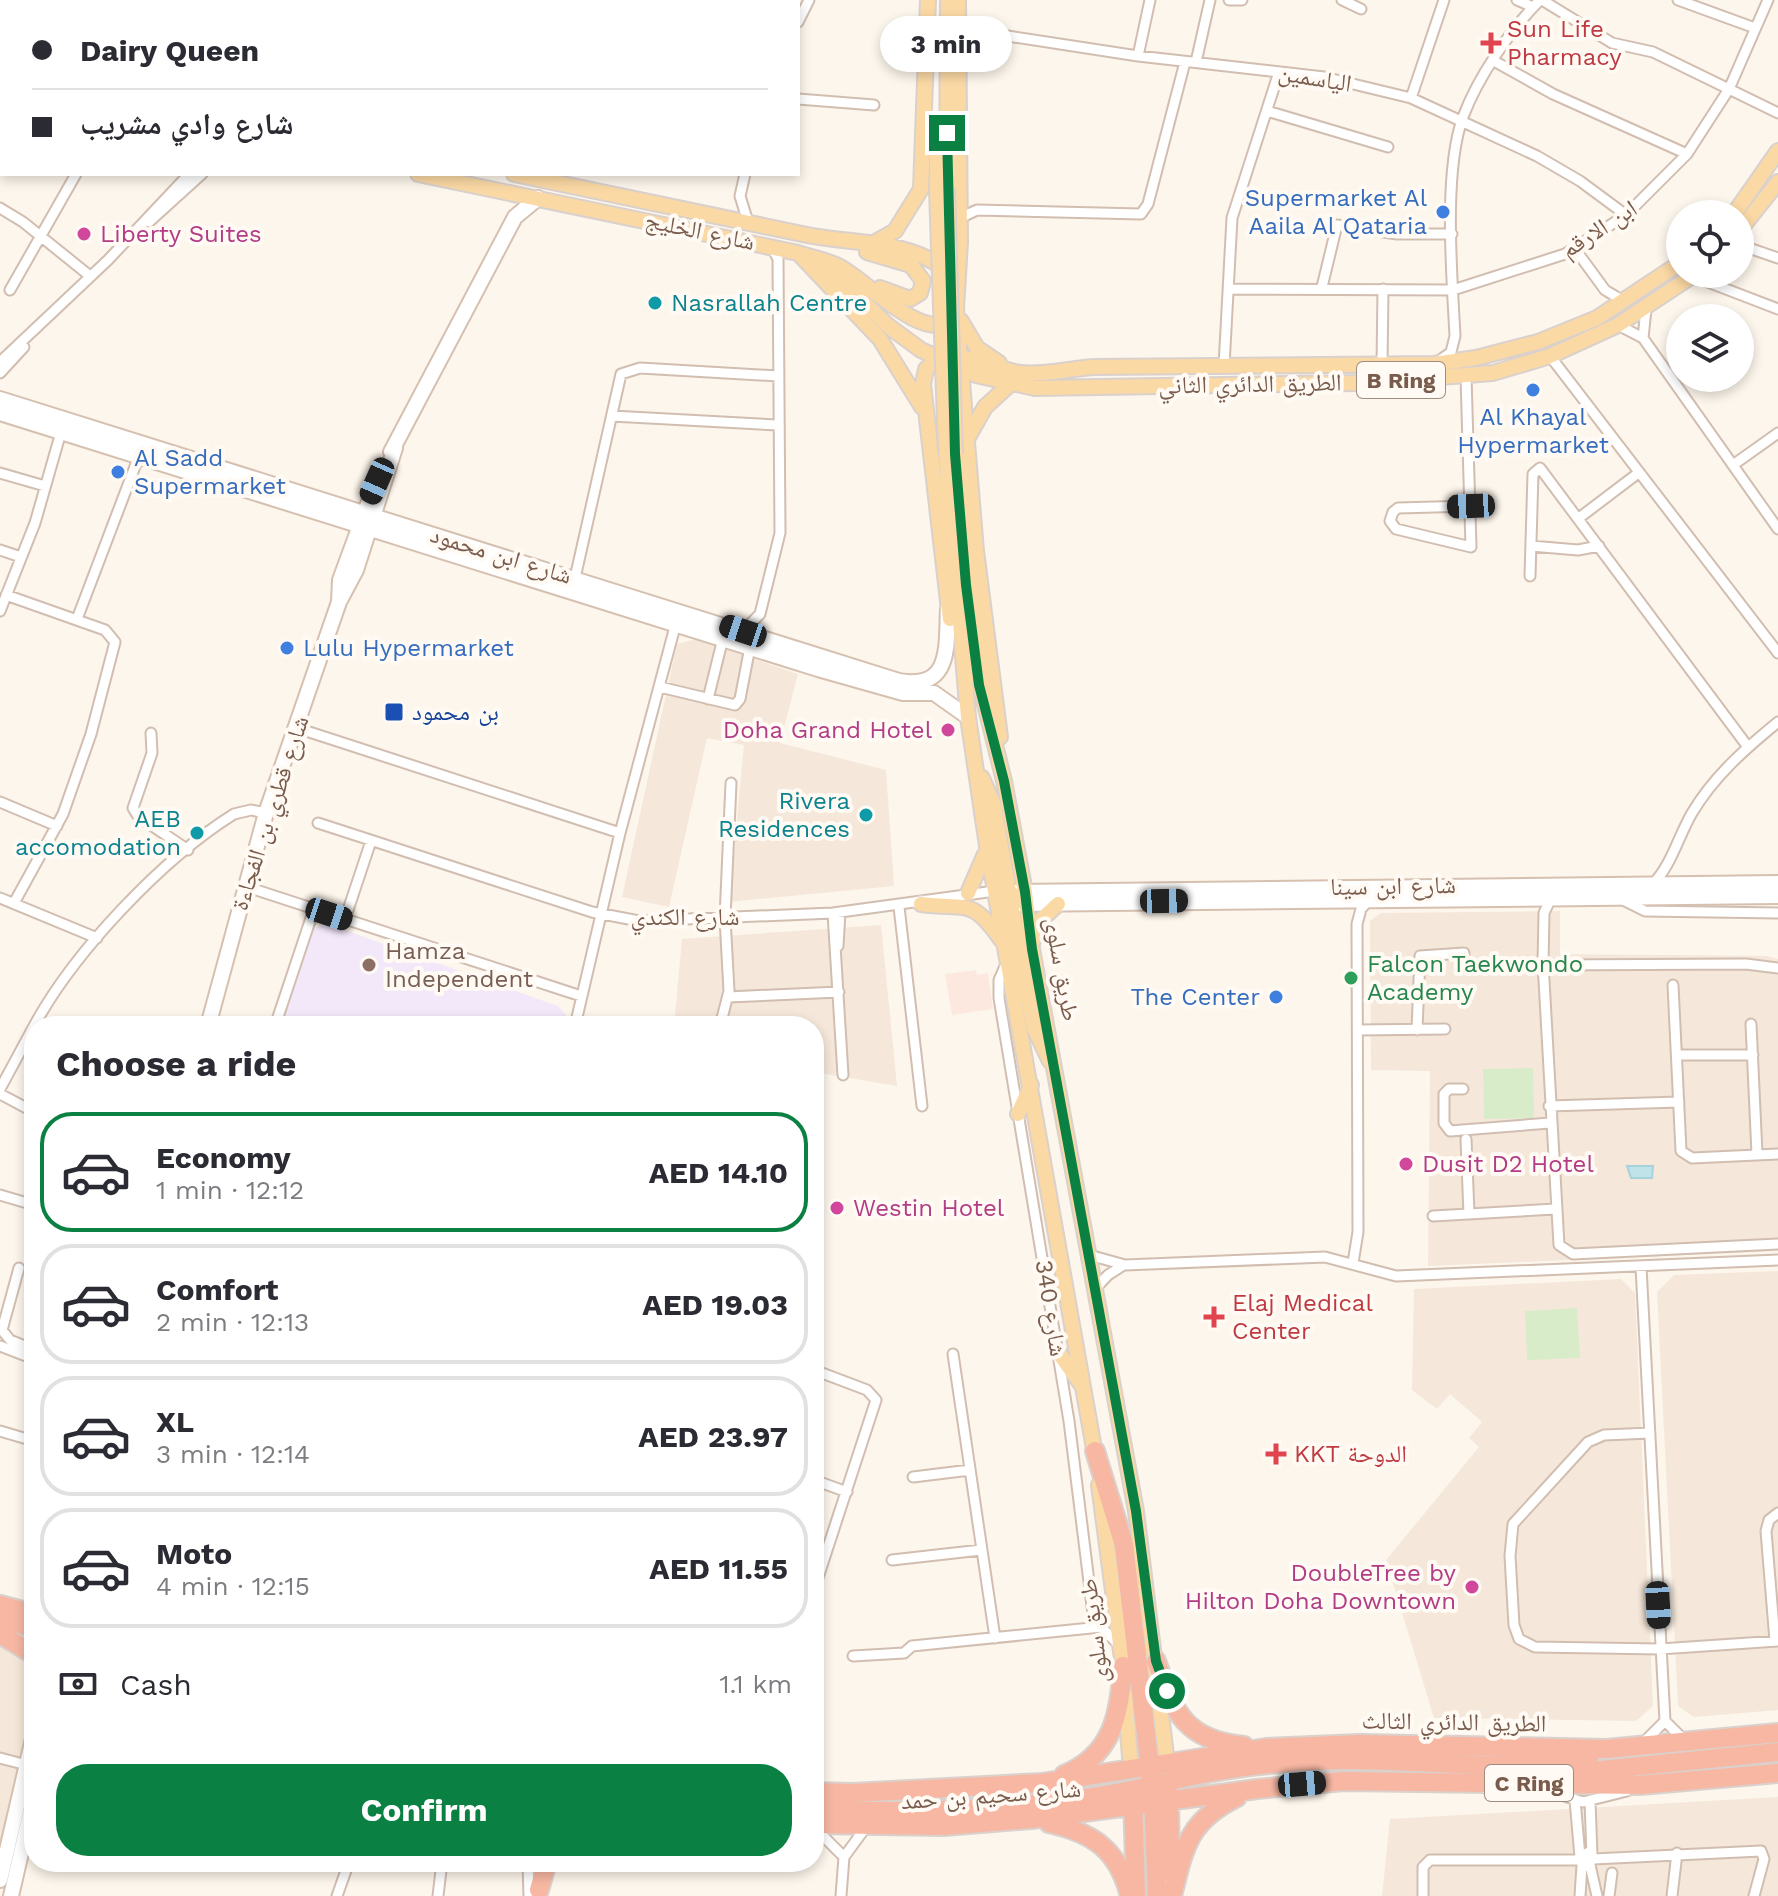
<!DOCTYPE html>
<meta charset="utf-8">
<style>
:root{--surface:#fff;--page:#f7f7f7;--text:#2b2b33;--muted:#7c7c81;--line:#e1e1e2;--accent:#0b8043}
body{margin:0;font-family:"Work Sans","Noto Naskh Arabic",sans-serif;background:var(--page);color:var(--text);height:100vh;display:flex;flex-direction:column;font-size:30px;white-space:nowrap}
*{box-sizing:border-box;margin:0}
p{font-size:26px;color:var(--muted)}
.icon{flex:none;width:44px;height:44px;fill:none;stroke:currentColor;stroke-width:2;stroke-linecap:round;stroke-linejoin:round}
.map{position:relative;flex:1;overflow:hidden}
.drawer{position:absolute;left:24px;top:1016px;width:800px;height:856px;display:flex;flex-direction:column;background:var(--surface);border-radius:32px;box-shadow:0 4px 12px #0003}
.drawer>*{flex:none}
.banner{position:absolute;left:0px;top:0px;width:800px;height:176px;box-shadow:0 4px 12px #0003;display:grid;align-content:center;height:176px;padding:0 32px;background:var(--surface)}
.tools{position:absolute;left:1666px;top:200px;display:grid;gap:16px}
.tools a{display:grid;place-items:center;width:88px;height:88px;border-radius:50%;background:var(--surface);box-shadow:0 4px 12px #0003;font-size:40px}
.end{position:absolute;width:36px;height:36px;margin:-18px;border:10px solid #0b8043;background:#fff;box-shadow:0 0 0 4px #fff}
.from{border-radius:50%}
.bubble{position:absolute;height:56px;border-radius:28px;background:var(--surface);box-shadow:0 4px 12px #0003;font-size:26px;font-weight:700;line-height:56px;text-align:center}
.car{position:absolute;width:24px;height:48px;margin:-24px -12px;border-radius:10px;box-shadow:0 0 6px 2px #0007;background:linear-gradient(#222 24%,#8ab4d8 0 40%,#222 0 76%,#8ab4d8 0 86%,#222 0)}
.banner b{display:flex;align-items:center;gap:28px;height:76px;font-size:30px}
.banner b+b{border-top:2px solid var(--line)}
.banner i{width:20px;height:20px;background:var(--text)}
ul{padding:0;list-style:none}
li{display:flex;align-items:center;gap:24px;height:120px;margin:0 16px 12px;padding:0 16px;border:4px solid var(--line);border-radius:32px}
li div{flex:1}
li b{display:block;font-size:30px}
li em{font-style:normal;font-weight:700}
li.on{border-color:var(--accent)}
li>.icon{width:72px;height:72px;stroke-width:1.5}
h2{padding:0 32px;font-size:36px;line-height:96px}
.pay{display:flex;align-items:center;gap:20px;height:88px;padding:0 32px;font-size:30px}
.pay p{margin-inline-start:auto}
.cta{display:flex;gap:16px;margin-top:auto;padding:16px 32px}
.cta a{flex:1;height:92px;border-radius:32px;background:var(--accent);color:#fff;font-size:32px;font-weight:700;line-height:92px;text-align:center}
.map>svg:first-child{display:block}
</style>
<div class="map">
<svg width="1778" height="1896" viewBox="0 0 1778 1896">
<rect width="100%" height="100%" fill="#fdf6ec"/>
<path fill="#f5e8da" d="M696,639L798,674L780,743L886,770L894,886L729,902L744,745L707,738L669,907L622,897L677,644Z
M1560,911V954L1767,956L1778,959V1251L1428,1266L1430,1071L1371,1070L1370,921L1381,913Z
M881,925L897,1086L814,1072V1026H674L682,939Z
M1778,1271V1710L1694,1717L1678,1706L1657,1292L1674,1275Z
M1621,1279L1635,1293L1653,1706L1636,1721L1434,1718L1386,1560L1479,1447L1469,1438L1482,1422L1450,1394L1437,1409L1412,1390L1414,1289Z
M0,1642L34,1651V1703L0,1855Z
M1778,1797V1896H1382L1390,1819Z"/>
<path fill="#fde8e0" d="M976,970L977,975L988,973L993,1009L952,1015L945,974Z"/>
<path fill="#f3e8fa" d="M325,923L558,1006L566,1015L564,1026H280L308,932Z"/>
<path fill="#d8ecc9" d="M1533,1068L1534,1118L1484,1119L1483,1069Z
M1577,1308L1580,1358L1527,1360L1525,1311Z"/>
<path fill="#bfe3e8" stroke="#a5d3da" stroke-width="2" d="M1627,1166H1653L1652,1178H1631Z"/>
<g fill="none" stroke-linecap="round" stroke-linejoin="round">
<g stroke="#d1beb0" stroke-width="13">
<path id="street" d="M240,0L245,2
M415,0L420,2
M1229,0H1242
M1342,0L1361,9
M1517,0L1533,7
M1542,0L1612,43L1653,52L1778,113
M1678,0L1755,28
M179,2L180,0
M372,2L374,0
M636,2L637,0
M798,22L809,0
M957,22L975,31L1138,56L1324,77L1411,98L1537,156L1580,181L1626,215
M0,25L2,26
M1138,56L1150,0
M1494,61L1553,94L1687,154
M1196,62L1210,0
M1411,98L1444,0
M798,99L874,105
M1267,111L1388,147
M745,174L740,196L748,222
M0,208L23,222L90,276
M960,218L977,210L1141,214L1148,204L1185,62
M149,222L202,174
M1740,245L1778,258
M1575,249L1605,290L1625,302
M1692,276L1778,309
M1322,287L1337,225L1397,234H1452
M1229,289L1453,290L1565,254L1626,215L1687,154L1729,89L1768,0
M10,290L76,174
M1618,325L1643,338L1778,529
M1643,338L1646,309
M1550,356L1778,653
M1439,361L1451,352L1455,336C1452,277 1443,171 1463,117C1478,77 1510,30 1540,0
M0,362L108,260L189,174
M1382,365L1383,289
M1224,366L1232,218L1279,72
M0,373L24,347
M1466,376L1471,547L1396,529L1390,521L1393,512L1398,508L1471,506
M612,416L777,425
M1733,465L1778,433
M0,473L45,486
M1579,518L1637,474
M1531,546L1578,550L1599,546
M0,550L21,557
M1530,576L1533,474L1540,468L1748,747
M575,578L621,374L640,368L778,376
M6,595L105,630L115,642L91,734L63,814L14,903
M0,611L35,523L61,432
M77,619L139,456
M743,631L760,614L780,533L778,259L772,247
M660,687L735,705L740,699L750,647
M708,699L723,638
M297,728L620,833
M151,733L152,753L133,808L138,816L188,850
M0,802L57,826
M318,823L592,912L639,921L833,913L995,891
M1653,884C1672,864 1678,837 1692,813C1714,776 1745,749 1778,722
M244,886L581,996
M0,898L97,938
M1551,898L1544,913L1543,963L1559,1245L1573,1254L1778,1244
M1621,899L1645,911L1778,913
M899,907L922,1106
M833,913L843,1075
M345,919L371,841
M838,946L840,912
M1006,964L999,980V998L1069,1421L1093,1614L1101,1627L1120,1646
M1544,965L1746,964L1778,968
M1673,985L1681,1151L1692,1158L1778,1154
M728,997L839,992
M1751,1024L1757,1154
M34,1026C74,952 162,859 234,814L251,810L266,813
M275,1026L314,909
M575,1026L620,833L676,623
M720,1026L729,991L725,918L731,783
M1358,1030L1445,1029
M1417,1030L1420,956L1464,953
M1677,1055H1753
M0,1089L34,1026
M1463,1089H1449L1444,1094V1123L1450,1131L1550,1123
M0,1094L34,1112
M1549,1106L1679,1102
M1466,1139L1469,1214
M0,1195L34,1205
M1433,1216L1555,1209
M1089,1255L1125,1265L1325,1257L1396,1276L1778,1260
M1353,1263L1358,1232L1357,924L1361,909L1370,899
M1641,1267L1665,1721L1683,1739
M19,1268L2,1330L10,1340L34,1350
M1095,1289L1108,1275L1122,1266
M0,1346L34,1359
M953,1354L995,1638
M814,1370L867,1390L876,1400L814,1590
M0,1431L34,1441
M1650,1433L1604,1435L1588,1442L1513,1524L1510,1556L1514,1625L1519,1639L1535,1647L1660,1649L1778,1641
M913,1477L970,1470
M814,1480L847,1492
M892,1560L981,1550
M1775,1641L1766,1531L1769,1520L1778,1513
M853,1656L904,1653L912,1646L1101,1627
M1645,1741L1665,1721
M0,1758L27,1765
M1482,1787L1498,1793L1561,1795L1583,1802L1627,1791
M1575,1800L1580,1857
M1590,1801L1592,1856
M814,1827L844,1857
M1593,1859L1587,1853L1579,1860L1587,1866L1593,1859L1761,1851L1764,1859L1754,1896
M528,1862L529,1896
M1590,1865L1597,1896
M337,1896L349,1862
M438,1896L442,1862
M841,1896L844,1857L866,1827
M1423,1896V1867L1430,1860H1579
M1580,1896L1582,1865
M1609,1896L1612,1873
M1672,1896L1677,1853"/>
</g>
<g stroke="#d6c0b0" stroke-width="18">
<path id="secondary" d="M0,399L899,681C952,690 946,647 948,609
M0,413L818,669L903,693H934L968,717
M391,452L515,217L538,198
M339,602L340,580L379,474
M1015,892L1778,883
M1018,904L1778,896
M208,1026L266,813L339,602L356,570L395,448
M0,1880L34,1734
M11,1896L34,1797"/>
</g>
<g stroke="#dad1cd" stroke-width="18">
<path id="primary" d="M958,0L960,242L956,309L976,551L1000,737
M0,37L2,38
M0,56L2,57
M418,174L798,253C812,258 827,260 840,267C865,280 924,343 951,320
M514,174C612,194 710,215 807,235C853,244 910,240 947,271
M937,189V152
M947,189L948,0
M1734,214L1778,151
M1740,230L1778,182
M870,245L895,231L921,189L928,0
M867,252L911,265L923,281L920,293L910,299L880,288
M801,256L880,339L922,407
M822,261L887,325L921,350L976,375L1035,388L1359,383L1493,373L1550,356L1618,325L1695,274
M961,321L977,348L999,363
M967,439L985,407L1009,385
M946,452L968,717L987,846L1096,1460
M955,454L978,676L1004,781L1025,892L1032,949L1136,1511L1167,1763
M950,619L923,384L926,369C932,363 938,358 947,357C970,354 997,370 1021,373C1041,376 1073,368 1095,367L1434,364L1476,358L1538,342L1597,318L1680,263
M982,778L993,803L1009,891L1019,901
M995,891L1011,904L1034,1028L1050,1061
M968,893L985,854
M921,904C966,910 971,896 1002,941
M1033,941L1041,920L1058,904
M1018,1114L1031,1085
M1058,1352L1081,1384
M1099,1485L1124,1674
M1125,1695L1131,1769"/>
</g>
<g stroke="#dad1cd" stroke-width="22">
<path id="highway" d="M1095,1451L1124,1545L1151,1778
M0,1605L34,1614
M0,1619L34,1628
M0,1634L34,1655
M1156,1661C1175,1714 1184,1739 1244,1746
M1064,1775C1113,1755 1120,1714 1123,1666
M1571,1778L1601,1770L1778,1752
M814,1792L853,1793L1042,1783L1266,1748L1360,1744L1606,1749L1778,1733
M1169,1794L1170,1872
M1153,1795L1157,1896
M1133,1796L1136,1894
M1134,1808L1141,1794L1155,1785C1217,1768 1286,1760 1350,1760C1430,1760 1510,1773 1589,1758
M814,1810C917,1813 1050,1810 1150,1786
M1049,1823C1094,1833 1118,1850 1130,1896
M814,1824L944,1826L1031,1819L1257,1789L1344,1781L1640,1785L1778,1773
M539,1890L547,1862
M1172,1896C1184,1847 1188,1821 1237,1797"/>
</g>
<use href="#street" stroke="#fff" stroke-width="9"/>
<use href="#secondary" stroke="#fff" stroke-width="14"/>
<use href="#primary" stroke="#fbd9a5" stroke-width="14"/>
<use href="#highway" stroke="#f7b7a3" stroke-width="18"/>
<g stroke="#dad1cd" stroke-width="18" stroke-linecap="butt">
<path id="primary-bridge" d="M937,189L946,452
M947,189L955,454"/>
</g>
<use href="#primary-bridge" stroke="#fbd9a5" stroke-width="14"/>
</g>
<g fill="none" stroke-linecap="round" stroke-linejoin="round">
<path stroke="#0b8043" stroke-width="10" d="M947,133L955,454L966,585L979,685L1004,781L1025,892L1032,949L1136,1511L1156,1661L1167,1691"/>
</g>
<g fill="#e0444e" stroke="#fffaf3" stroke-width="3">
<path d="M1487 31h8v8h8v8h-8v8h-8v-8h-8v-8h8z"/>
<path d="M1210 1305h8v8h8v8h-8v8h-8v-8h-8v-8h8z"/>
<path d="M1272 1442h8v8h8v8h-8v8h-8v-8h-8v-8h8z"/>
</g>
<g fill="#3f7fe0" stroke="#fffaf3" stroke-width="3">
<circle cx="1443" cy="212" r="8"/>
<circle cx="1533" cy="390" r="8"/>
<circle cx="118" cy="472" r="8"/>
<circle cx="287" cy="648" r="8"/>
<circle cx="1276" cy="997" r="8"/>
</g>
<g fill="#d1479c" stroke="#fffaf3" stroke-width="3">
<circle cx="84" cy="234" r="8"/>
<circle cx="948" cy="730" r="8"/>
<circle cx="1406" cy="1164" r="8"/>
<circle cx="837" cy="1208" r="8"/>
<circle cx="1472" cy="1587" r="8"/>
</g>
<g fill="#0f9aa8" stroke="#fffaf3" stroke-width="3">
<circle cx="655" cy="303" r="8"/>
<circle cx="866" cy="815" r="8"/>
<circle cx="197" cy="833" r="8"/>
</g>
<rect fill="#1a4fb4" stroke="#fffaf3" stroke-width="3" x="384" y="702" width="20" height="20" rx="4"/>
<circle fill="#8d6e63" stroke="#fffaf3" stroke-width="3" cx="369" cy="965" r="8"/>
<circle fill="#2e9e5b" stroke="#fffaf3" stroke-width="3" cx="1351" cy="978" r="8"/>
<g text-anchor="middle" stroke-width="8" stroke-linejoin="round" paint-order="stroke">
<g fill="#fffaf3" stroke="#a28b7f" stroke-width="2">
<rect x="1357" y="362" width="88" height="36" rx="6"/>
<rect x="1485" y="1765" width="88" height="36" rx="6"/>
</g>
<g font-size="22" font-weight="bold" fill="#7a5c4d">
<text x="1401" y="388">B Ring</text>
<text x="1529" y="1791">C Ring</text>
</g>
<g font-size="24" fill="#be3a42" stroke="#fffaf3" text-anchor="start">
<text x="1507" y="37">Sun Life<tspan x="1507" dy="28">Pharmacy</tspan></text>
<text x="1232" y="1311">Elaj Medical<tspan x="1232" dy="28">Center</tspan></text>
<text x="1294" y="1462">KKT الدوحة</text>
</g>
<g font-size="24" fill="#7a5c4d" stroke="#fffaf3">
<text transform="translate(1315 78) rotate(9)" y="8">الياسمين</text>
<text transform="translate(1599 229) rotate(-33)" y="8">ابن الارقم</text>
<text transform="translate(700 231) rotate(12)" y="8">شارع الخليج</text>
<text transform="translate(1250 384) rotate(-1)" y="8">الطريق الدائري الثاني</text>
<text transform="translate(501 555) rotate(17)" y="8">شارع ابن محمود</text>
<text transform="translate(270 813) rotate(-72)" y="8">شارع قطري بن الفجاءة</text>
<text transform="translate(1393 886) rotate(-1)" y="8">شارع ابن سينا</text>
<text x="685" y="925">شارع الكندي</text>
<text transform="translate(1062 969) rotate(80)" y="8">طريق سلوى</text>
<text transform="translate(1051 1308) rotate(81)" y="8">شارع 340</text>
<text transform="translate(1094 1631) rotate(-97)" y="8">طريق سلوى</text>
<text transform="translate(1454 1722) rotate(1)" y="8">الطريق الدائري الثالث</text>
<text transform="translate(991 1795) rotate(-4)" y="8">شارع سحيم بن حمد</text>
</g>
<g font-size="24" fill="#366cbe" stroke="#fffaf3" text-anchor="end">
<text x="1427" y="206">Supermarket Al<tspan x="1427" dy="28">Aaila Al Qataria</tspan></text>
<text x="1533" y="425" text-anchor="middle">Al Khayal<tspan x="1533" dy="28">Hypermarket</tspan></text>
<text x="134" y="466" text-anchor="start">Al Sadd<tspan x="134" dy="28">Supermarket</tspan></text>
<text x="303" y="656" text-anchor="start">Lulu Hypermarket</text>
<text x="1260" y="1005">The Center</text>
</g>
<g font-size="24" fill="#b23c85" stroke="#fffaf3" text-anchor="start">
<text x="100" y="242">Liberty Suites</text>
<text x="932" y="738" text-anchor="end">Doha Grand Hotel</text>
<text x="1422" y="1172">Dusit D2 Hotel</text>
<text x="853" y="1216">Westin Hotel</text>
<text x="1456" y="1581" text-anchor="end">DoubleTree by<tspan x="1456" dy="28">Hilton Doha Downtown</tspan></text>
</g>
<g font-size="24" fill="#0d838f" stroke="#fffaf3" text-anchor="end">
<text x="671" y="311" text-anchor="start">Nasrallah Centre</text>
<text x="850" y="809">Rivera<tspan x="850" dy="28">Residences</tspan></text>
<text x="181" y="827">AEB<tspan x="181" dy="28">accomodation</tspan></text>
</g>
<g font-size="24" fill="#164399" stroke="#fffaf3" text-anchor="start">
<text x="412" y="720">بن محمود</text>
</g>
<g font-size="24" fill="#785e54" stroke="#fffaf3" text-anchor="start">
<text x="385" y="959">Hamza<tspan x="385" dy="28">Independent</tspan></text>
</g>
<g font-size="24" fill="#27864d" stroke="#fffaf3" text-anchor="start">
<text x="1367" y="972">Falcon Taekwondo<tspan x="1367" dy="28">Academy</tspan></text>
</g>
</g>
</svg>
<div class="tools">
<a><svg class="icon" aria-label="locate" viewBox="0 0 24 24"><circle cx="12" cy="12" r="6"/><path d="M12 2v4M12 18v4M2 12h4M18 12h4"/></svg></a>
<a><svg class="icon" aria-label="layers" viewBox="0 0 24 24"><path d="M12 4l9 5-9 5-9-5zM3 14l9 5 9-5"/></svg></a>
</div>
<i class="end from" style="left:1167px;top:1691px"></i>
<i class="end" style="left:947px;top:133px"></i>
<div class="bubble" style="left:880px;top:16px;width:132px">3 min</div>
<i class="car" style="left:377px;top:481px;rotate:204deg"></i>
<i class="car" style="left:1471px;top:506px;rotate:268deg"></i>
<i class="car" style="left:743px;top:631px;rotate:288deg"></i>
<i class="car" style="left:1164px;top:901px;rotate:89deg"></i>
<i class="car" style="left:329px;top:914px;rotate:108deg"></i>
<i class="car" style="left:1658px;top:1605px;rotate:177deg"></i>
<i class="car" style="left:1302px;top:1784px;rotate:85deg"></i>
<div class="banner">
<b><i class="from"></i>Dairy Queen</b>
<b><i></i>شارع وادي مشريب</b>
</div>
<section class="drawer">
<h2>Choose a ride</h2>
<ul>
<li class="on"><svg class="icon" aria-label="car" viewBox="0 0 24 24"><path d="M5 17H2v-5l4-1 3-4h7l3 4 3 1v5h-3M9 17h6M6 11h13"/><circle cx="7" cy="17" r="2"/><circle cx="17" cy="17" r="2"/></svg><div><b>Economy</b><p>1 min · 12:12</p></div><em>AED 14.10</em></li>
<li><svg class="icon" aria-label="car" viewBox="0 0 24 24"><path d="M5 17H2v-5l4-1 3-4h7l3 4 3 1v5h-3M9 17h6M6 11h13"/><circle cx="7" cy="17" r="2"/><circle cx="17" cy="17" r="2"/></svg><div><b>Comfort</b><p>2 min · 12:13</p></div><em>AED 19.03</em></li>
<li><svg class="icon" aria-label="car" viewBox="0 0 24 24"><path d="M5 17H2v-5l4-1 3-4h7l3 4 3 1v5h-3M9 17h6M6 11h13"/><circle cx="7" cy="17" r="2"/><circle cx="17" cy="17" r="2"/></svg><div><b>XL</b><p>3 min · 12:14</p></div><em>AED 23.97</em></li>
<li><svg class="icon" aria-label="car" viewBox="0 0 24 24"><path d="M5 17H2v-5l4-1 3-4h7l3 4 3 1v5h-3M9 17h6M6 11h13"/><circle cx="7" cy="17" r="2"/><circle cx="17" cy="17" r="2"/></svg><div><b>Moto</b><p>4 min · 12:15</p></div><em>AED 11.55</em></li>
</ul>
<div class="pay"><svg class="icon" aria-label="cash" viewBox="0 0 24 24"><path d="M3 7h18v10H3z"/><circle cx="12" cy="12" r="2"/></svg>Cash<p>1.1 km</p></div>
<div class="cta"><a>Confirm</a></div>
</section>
</div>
